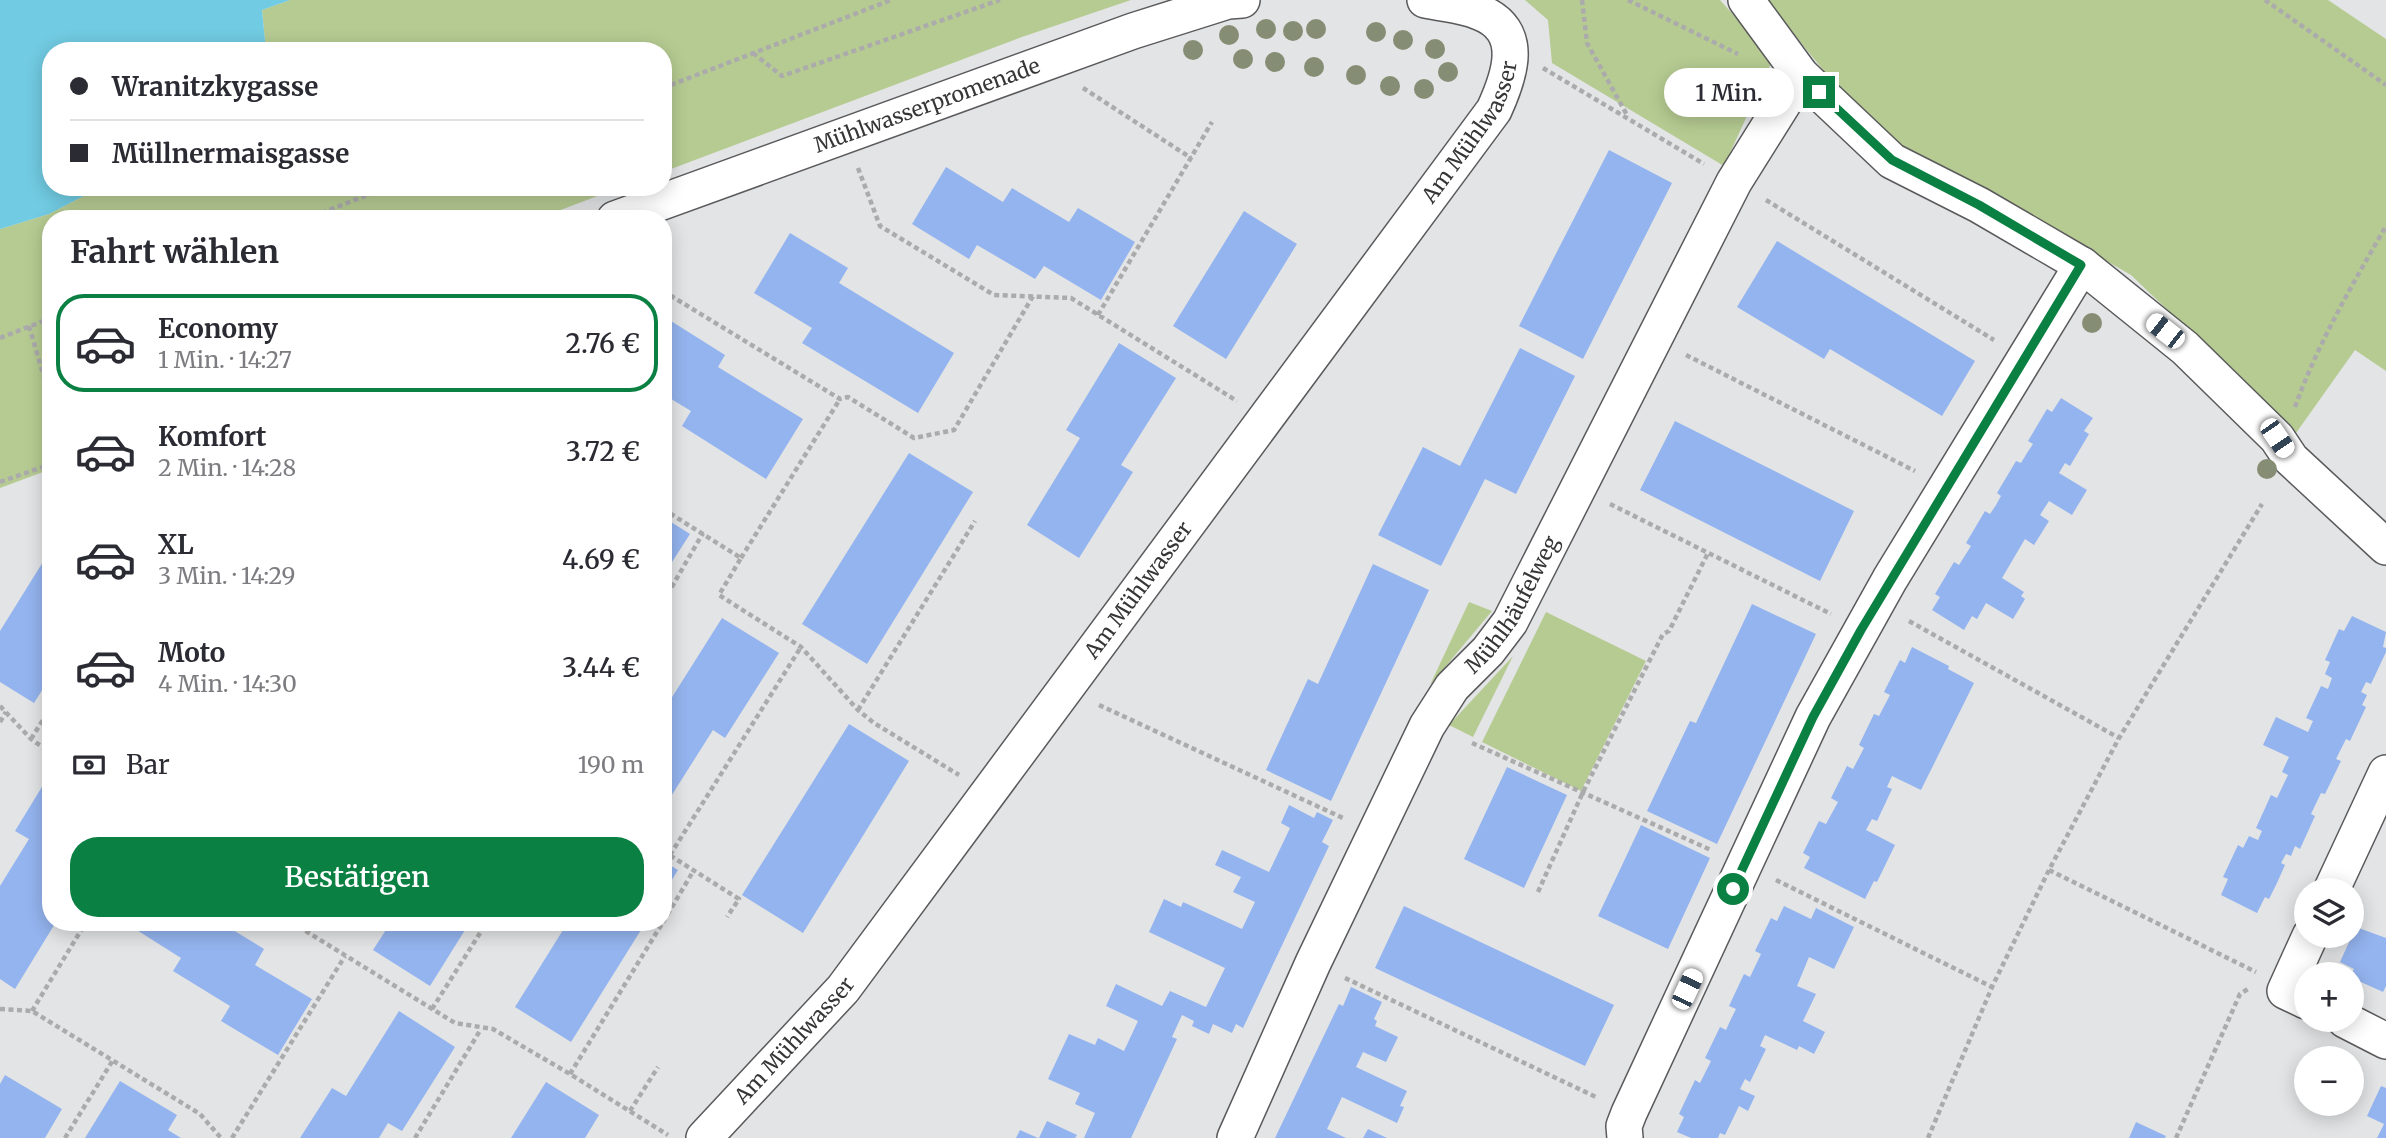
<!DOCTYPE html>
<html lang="de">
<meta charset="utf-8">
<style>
:root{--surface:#fff;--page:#f2f2f3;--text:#2b2b33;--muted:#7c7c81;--line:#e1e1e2;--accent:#0b8043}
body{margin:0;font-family:Merriweather,serif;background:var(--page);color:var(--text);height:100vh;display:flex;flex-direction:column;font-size:26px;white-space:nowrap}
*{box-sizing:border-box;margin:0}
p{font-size:23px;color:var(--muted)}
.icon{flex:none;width:38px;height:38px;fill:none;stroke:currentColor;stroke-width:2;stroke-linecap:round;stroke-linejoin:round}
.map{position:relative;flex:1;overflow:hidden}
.panel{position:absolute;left:42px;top:210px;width:630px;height:721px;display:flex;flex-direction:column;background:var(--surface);border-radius:28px;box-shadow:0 4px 18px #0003}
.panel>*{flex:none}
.hud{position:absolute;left:42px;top:42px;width:630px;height:154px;border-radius:28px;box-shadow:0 4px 18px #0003;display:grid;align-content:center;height:154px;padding:0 28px;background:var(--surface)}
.controls{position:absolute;left:2294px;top:878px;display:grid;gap:14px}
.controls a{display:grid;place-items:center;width:70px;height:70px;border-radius:50%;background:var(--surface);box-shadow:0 4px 18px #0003;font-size:35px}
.end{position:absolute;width:32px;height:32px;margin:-16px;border:9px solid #0b8043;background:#fff;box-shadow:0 0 0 4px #fff}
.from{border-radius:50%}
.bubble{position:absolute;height:49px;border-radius:24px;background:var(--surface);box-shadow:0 4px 18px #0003;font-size:23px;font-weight:600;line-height:49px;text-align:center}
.car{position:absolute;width:21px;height:42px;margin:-21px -10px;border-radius:9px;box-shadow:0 0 5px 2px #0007;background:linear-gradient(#fff 24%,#345 0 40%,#fff 0 76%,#345 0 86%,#fff 0)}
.hud b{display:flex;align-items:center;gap:24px;height:66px;font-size:26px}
.hud b+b{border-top:2px solid var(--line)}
.hud i{width:18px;height:18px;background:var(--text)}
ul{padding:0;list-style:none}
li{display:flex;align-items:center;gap:21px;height:98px;margin:0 14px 10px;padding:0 14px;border:4px solid transparent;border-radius:28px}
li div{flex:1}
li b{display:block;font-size:26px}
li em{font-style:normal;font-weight:600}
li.selected{border-color:var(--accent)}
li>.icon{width:63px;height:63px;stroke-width:1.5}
h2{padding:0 28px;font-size:32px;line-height:84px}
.pay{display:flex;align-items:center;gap:18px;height:77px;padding:0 28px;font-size:26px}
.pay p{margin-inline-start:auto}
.cta{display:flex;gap:14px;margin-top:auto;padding:14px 28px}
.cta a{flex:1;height:80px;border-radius:28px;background:var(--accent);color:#fff;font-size:28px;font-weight:600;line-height:80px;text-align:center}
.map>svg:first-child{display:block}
</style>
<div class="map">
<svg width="2386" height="1138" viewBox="0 0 2386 1138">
<rect width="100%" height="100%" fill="#e3e4e5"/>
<path fill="#b6cb92" d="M290,0H1131L1019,38L663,172V51H266L262,10Z
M1525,0H1720L1773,59L1724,166L1552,63L1548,20Z
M1762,0H2328L2386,39V371L2355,350L2296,433L2131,275L2013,207L1920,160L1885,135L1843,94L1787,26Z
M101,187H621L537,219H51V469L0,488V229L49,214Z
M1469,602L1492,611L1430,685Z
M1546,612L1646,661L1581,791L1482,742Z
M1513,656L1473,737L1449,725Z"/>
<path fill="#71cbe2" d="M0,0H290L262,10L266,51H51V187H101L49,214L0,229Z"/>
<path fill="#94b4ef" d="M1609,150L1672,183L1583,359L1519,326Z
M946,167L1003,202L1012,188L1069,222L1078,208L1135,242L1101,300L1044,266L1035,279L977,245L969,259L912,224Z
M1244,211L1297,244L1226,359L1173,326Z
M790,233L848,268L839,283L954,353L918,413L802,343L812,328L754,293Z
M1777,241L1975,361L1942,416L1830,349L1824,359L1737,307Z
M663,316L725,355L718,367L803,419L766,479L682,426L691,411L663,394Z
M1119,343L1176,378L1121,465L1133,472L1079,558L1027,525L1080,438L1066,430Z
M1520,348L1575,376L1516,494L1485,479L1441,566L1378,535L1423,447L1460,466Z
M2061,398L2093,418L2084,431L2089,434L2070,466L2065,463L2059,473L2087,490L2072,515L2049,501L2040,515L2049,521L2034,545L2025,539L2002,578L2024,592L2021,596L2025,599L2013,619L1986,603L1977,619L1972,616L1964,630L1932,610L1940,597L1935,594L1954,562L1959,565L1971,546L1966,543L1985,511L1990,514L1996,505L2001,496L1997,493L2016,461L2021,463L2027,453L2033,444L2028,441L2047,409L2052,412Z
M1675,421L1854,511L1820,581L1640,490Z
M909,453L973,492L867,664L802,624Z
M663,517L690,534L663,576Z
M51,549V676L34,703L0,682V631Z
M1373,564L1429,590L1331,801L1266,770L1308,679L1318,684Z
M1752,604L1816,634L1717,844L1647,811L1690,721L1696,723Z
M2352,616L2386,632L2383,647L2386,648V652L2371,684L2366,682L2361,692L2367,695L2362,705L2366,707L2350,741L2346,739L2336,759L2341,761L2325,794L2321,793L2311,814L2315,816L2300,849L2295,846L2291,856L2286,854L2281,863L2285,865L2277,883L2269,899L2265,897L2257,913L2221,895L2228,879L2223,877L2238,845L2243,848L2249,836L2258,840L2262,831L2256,828L2271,795L2277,798L2288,775L2282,772L2289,757L2263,745L2276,717L2308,732L2313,721L2306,718L2321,686L2328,689L2332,678L2325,674L2330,662L2325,660L2339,629L2344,631Z
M722,618L779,653L725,738L713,730L663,809V699L669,702Z
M1912,647L1949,666L1948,669L1974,683L1921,790L1892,776L1887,787L1892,789L1877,821L1872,819L1866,830L1895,845L1877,882L1874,881L1865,899L1804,868L1810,857L1803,853L1819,821L1826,824L1838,802L1831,798L1847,766L1853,769L1864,748L1859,745L1874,714L1879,716L1890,695L1884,692L1900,660L1905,663Z
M849,724L909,761L803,933L742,895Z
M1507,767L1567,795L1524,888L1464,859Z
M51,772V922H56L15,989L0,979V886L29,839L15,831Z
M1289,805L1314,818L1317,812L1333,820L1322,842L1329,846L1243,1028L1236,1024L1232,1033L1213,1024L1209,1034L1192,1026L1194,1021L1182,1015L1172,1037L1177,1039L1131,1138H1084L1095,1113L1075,1104L1080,1093L1048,1079L1069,1034L1095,1045L1098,1038L1124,1051L1138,1021L1106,1006L1116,984L1162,1006L1170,991L1206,1007L1225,968L1149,932L1164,899L1181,907L1183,902L1242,929L1255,902L1233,892L1241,877L1215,865L1222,850L1269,872L1290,828L1281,823Z
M1641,825L1710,858L1668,949L1598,916Z
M663,861L678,870L663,894Z
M1404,906L1614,1005L1585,1066L1375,968Z
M1784,906L1811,919L1816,908L1854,927L1834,969L1809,957L1797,986L1816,994L1803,1021L1825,1032L1814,1054L1799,1046L1797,1050L1765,1035L1760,1046L1766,1049L1750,1082L1745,1079L1740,1089L1755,1096L1748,1111L1739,1106L1725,1135L1720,1133L1718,1138H1691L1677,1132L1684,1117L1679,1114L1695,1080L1700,1083L1711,1061L1705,1058L1720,1027L1726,1030L1731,1019L1736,1009L1729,1006L1744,974L1750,977L1761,954L1755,951L1771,918L1777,921Z
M124,922H220L264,949L255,965L312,999L278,1055L221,1021L230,1006L173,971L181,958Z
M391,922H470L430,986L373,950Z
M568,922H646L571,1042L515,1007Z
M2356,927L2386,938V986L2383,992L2352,978L2351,975L2354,969L2340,962Z
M1351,987L1382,1002L1374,1019L1377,1021L1375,1026L1398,1037L1386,1062L1363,1052L1356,1067L1407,1091L1400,1106L1404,1107L1397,1123L1342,1097L1327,1129L1346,1138H1275L1339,1004L1343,1006Z
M399,1011L455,1047L402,1131L388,1123L379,1138H300L332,1088L346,1096Z
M5,1075L62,1109L45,1138H0V1084Z
M120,1081L177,1115L168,1130L181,1138H85Z
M546,1082L599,1115L585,1138H511Z
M2381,1086L2386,1088V1138H2377L2384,1124L2367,1116Z
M1047,1121L1077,1135L1075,1138H1039Z
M2136,1122L2166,1136L2165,1138H2129Z
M1368,1129L1387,1138H1363Z
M1020,1130L1038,1138H1016Z"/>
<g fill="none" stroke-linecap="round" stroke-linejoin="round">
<g stroke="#5a5a5c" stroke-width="38">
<g id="minor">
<path d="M1746,0L1801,75L1892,161L1979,205L2082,265L2185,348L2277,438L2291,459L2386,547"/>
<path id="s1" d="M615,219L1133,31L1228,1L1242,0"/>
<path d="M2331,891L2386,773"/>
<path d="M2306,1001L2285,991L2310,936"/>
<path d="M2345,1020L2386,1041"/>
<path id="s2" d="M704,1138L843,989L1494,110C1510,75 1526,30 1479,12C1463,5 1443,4 1425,0"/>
<path id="s3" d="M1235,1138L1313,963L1427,726L1452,687L1488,651L1510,622L1734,182L1801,75"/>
<path d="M1625,1138L1624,1126L1629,1113L1813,717L1890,579L2082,265"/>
</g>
</g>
<path stroke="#ababac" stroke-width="4.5" stroke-dasharray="5 3.5" stroke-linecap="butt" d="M1582,0L1587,43L1627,115
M1628,0L1738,54
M2265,0L2386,85
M753,53L782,76L1000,0
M1543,68L1704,164
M663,88L891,0
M1083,88L1191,158
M858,168L880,226L994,295L1071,298L1237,401
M1766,200L1994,340
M306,219L388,187
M663,291L840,399L848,397L914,438L954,430L1033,296
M1098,315L1212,122
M29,326L51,401
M0,338L51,318
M1686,355L1915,471
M2295,407C2318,343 2352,285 2386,226
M0,482L51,464
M1610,504L1831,614
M663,509L741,558L719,595L801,647L858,710L874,723L959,775
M741,558L840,399
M663,602L703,533
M1909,621L2119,738
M1099,705L1345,819
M0,706L31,739L51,753
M858,710L975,521
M0,722L6,712
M31,739L51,707
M1472,743L1711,850
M663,851L739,899L727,917
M670,855L801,647
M2049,870L2256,972
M1776,880L1992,987
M1538,892L1583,792L1663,634L1669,631L1708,553
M291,922L455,1023L493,1029L570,1074L668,1135
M663,922L694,870
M303,930L307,922
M1345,978L1596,1097
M0,1009L32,1011L200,1114L221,1138
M432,1009L487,922
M32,1011L86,922
M570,1074L663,922
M630,1111L658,1067
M65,1138L113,1060
M232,1138L345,956
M415,1138L481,1029
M1928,1138L1992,987L2049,870L2119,738L2262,504
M2176,1138L2240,994L2248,989"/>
<use href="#minor" stroke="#fff" stroke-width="35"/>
</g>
<g fill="#858e74">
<circle cx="1266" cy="29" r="10"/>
<circle cx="1316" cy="29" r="10"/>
<circle cx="1293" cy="31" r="10"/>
<circle cx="1376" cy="32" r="10"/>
<circle cx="1229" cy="35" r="10"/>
<circle cx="1403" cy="40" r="10"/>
<circle cx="1435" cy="49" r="10"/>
<circle cx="1193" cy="50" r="10"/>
<circle cx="1243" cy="59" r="10"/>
<circle cx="1275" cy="62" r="10"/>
<circle cx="1314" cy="67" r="10"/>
<circle cx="1448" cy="72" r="10"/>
<circle cx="1356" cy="75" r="10"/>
<circle cx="1390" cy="86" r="10"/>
<circle cx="1424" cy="89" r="10"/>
<circle cx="2092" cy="323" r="10"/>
<circle cx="2267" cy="469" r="10"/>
</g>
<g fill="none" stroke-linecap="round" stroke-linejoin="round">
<path stroke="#0b8043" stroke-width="9" d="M1733,889L1813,717L1861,630L2081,265L1979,205L1892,160L1819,92"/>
</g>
<g text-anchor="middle" stroke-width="6" stroke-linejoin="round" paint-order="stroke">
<g font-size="21" fill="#363637" stroke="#f0f1f3">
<text dy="7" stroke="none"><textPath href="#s1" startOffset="332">Mühlwasserpromenade</textPath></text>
<text dy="7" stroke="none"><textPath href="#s2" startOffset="1267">Am Mühlwasser</textPath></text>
<text dy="7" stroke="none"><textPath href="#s2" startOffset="700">Am Mühlwasser</textPath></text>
<text dy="7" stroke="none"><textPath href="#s3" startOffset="604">Mühlhäufelweg</textPath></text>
<text dy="7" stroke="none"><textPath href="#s2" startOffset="133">Am Mühlwasser</textPath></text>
</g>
</g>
</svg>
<div class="controls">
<a><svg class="icon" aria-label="layers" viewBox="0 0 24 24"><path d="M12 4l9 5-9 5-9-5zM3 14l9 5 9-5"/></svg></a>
<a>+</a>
<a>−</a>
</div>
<i class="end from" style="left:1733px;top:889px"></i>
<i class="end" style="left:1819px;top:92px"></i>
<div class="bubble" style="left:1664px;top:68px;width:130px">1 Min.</div>
<i class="car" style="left:2165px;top:331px;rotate:308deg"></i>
<i class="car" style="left:2277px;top:438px;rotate:146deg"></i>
<i class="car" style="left:1687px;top:989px;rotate:25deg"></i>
<div class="hud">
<b><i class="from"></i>Wranitzkygasse</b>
<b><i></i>Müllnermaisgasse</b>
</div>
<section class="panel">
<h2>Fahrt wählen</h2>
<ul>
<li class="selected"><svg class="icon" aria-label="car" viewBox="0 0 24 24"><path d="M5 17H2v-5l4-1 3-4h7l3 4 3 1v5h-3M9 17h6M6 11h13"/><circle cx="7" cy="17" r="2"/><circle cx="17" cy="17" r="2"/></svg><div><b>Economy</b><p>1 Min. · 14:27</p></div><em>2.76 €</em></li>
<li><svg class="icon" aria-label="car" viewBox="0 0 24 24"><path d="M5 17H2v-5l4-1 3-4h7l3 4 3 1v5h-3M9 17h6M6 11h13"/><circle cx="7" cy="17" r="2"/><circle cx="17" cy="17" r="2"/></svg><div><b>Komfort</b><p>2 Min. · 14:28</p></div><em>3.72 €</em></li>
<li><svg class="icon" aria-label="car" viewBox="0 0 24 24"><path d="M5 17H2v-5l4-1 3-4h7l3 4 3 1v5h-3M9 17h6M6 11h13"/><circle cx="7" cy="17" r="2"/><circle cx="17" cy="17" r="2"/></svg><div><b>XL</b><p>3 Min. · 14:29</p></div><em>4.69 €</em></li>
<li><svg class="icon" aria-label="car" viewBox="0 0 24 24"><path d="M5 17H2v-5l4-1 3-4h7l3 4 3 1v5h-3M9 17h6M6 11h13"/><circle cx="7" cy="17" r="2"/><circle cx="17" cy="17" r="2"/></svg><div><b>Moto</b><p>4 Min. · 14:30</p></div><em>3.44 €</em></li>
</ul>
<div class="pay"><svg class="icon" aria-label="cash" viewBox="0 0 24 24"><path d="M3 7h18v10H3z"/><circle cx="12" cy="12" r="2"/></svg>Bar<p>190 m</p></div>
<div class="cta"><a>Bestätigen</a></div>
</section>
</div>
